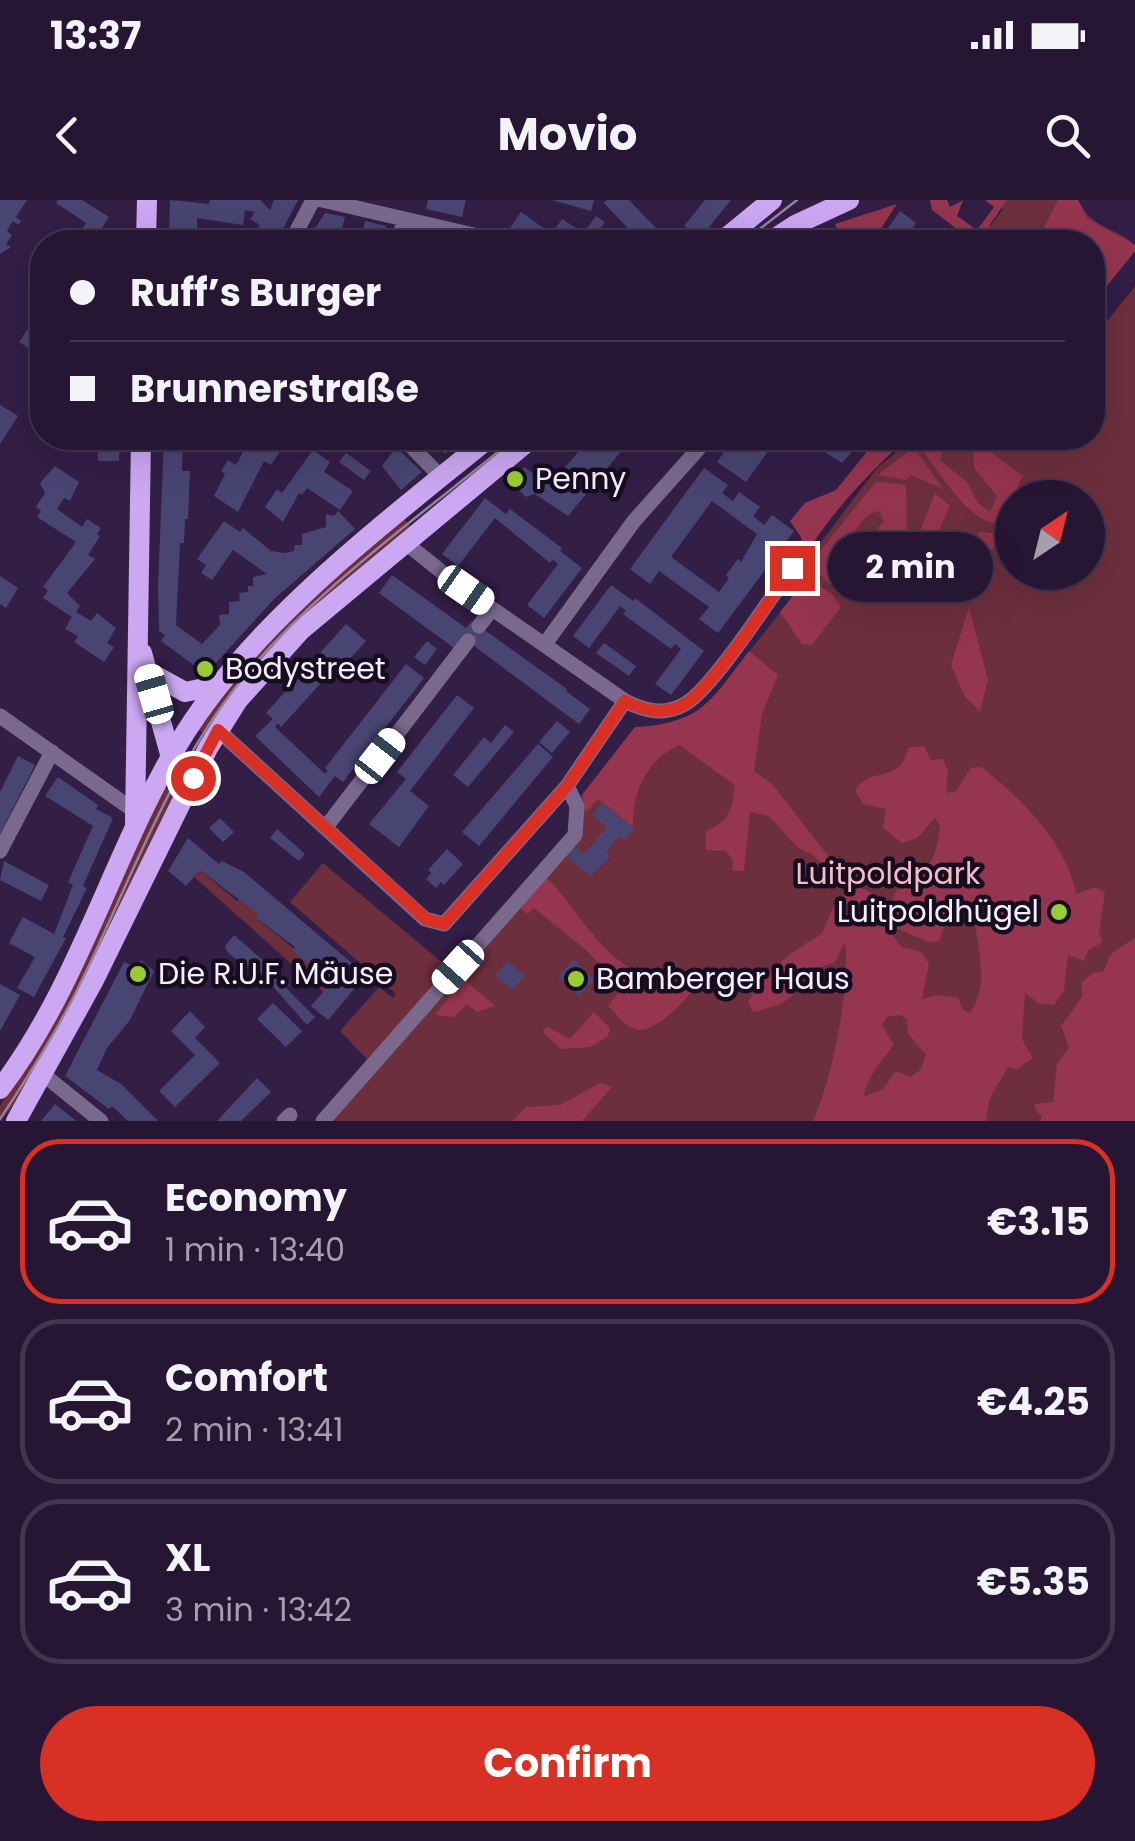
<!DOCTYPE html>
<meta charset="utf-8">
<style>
:root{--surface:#261634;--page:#2e1f3c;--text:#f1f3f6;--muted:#a49fac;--line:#42354f;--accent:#d93025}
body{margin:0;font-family:Poppins,sans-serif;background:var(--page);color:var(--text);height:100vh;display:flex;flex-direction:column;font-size:38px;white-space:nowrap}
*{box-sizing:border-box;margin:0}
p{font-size:32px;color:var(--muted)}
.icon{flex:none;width:55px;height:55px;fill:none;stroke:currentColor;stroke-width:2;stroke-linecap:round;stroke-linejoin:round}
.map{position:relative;height:921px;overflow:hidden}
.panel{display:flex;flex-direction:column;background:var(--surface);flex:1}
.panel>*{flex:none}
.top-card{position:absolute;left:30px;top:30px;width:1075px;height:220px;border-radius:40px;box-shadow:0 10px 40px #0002,0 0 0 2px var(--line);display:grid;align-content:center;height:220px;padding:0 40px;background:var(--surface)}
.needle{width:65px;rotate:35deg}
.tools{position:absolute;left:995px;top:280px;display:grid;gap:20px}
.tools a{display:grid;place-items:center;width:110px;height:110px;border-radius:50%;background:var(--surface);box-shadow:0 10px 40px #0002,0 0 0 2px var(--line);font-size:50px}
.end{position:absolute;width:45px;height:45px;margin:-22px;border:12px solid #d93025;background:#fff;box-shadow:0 0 0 5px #fff}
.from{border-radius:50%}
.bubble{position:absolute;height:70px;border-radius:35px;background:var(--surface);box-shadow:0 10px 40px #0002,0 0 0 2px var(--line);font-size:32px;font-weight:700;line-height:70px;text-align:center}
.car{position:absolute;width:30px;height:60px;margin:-30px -15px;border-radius:12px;box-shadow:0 0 8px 2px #0007;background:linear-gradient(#fff 24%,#345 0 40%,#fff 0 76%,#345 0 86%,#fff 0)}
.top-card b{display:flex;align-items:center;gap:35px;height:95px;font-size:38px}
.top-card b+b{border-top:2px solid var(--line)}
.top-card i{width:25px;height:25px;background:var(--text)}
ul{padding:18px 0 0;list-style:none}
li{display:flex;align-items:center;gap:30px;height:165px;margin:0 20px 15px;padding:0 20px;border:5px solid var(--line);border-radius:40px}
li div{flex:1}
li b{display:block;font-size:38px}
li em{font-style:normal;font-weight:700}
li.current{border-color:var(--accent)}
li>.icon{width:90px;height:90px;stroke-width:1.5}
.button{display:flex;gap:20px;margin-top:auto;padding:20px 40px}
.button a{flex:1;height:115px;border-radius:60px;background:var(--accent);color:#fff;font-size:40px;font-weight:700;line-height:115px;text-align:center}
.status{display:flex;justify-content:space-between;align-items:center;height:70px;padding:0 50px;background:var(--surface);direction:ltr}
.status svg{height:28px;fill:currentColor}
header{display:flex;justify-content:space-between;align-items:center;height:130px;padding:0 40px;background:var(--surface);font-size:45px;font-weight:700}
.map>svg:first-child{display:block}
</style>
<div class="status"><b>13:37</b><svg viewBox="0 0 49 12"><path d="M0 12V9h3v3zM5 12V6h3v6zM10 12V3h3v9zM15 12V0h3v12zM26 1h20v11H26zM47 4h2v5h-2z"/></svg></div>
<header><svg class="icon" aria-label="back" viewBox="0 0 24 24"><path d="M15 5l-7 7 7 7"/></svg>Movio<svg class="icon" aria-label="search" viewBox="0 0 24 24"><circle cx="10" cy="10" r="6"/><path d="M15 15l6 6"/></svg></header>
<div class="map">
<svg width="1135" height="921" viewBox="0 0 1135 921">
<rect width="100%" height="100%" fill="#331e46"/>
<path fill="#6d2f3e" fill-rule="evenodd" d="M990,0H1078C1094,31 1113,25 1135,45V51L1093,103L1092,42H978L1003,9Z
M1135,86V921H325L575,636L582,595L635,527L658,526L703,511L807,378L803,366L877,268L914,238H1092L1093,108L1108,120ZM1012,298H1088V372H1012Z
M402,317L411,328L209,536L196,528L256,450Z
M164,588L173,591V596L138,669L137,682L18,900L0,921V906L30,859Z
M323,663L450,769L368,860L340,831L379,787L393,798L396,794L290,702Z
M200,670L237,701L240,699L258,714L256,718L333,780L323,792L194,677Z"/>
<path fill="#953550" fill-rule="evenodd" d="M930,0H947L950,7L963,0L957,16L977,30L994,7L985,0H1007L989,26L1004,42H974L932,10Z
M1058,0H1078L1087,18L1135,45V51L1093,103V66L1098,56L1093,52L1092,42H1041L1044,27Z
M897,4L872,42H842L835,24Z
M878,238L905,240C870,272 833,311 808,351L803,350L801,337L790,321L805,303L836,290Z
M927,238H952L943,246L940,260L967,282L978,303L990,312L997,296L974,268L973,251L979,243L1023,276L1000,324C970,325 936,268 919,245Z
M914,247L943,289L911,275L906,280L878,275Z
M881,282L906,285L907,335L920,332L935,293L950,306L935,339L938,345L962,350L980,332L999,334C998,346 993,346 987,355C984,359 984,366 981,370C964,394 933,378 912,370L908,359L895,353L863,364L873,334L884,321L879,311C851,317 849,353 847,374L836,384H830L814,369L816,356L875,283Z
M808,377L833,395L841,407L812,445L802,444L780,412Z
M969,407L988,480L980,511L965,497L951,465Z
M749,451L778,475L762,514L754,571L773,585L836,666L829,671L812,654L798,648L769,616L750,612L744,671H732L733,660L726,651L706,650V631C729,622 732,610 735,585L679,545C646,561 632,591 633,627L598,599L586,612L582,595L635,527C702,524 711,500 749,451Z
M924,546L931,560L943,559L948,571L946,593L956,591L971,568L981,567C1022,599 1066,642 1076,694L1095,687L1105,692L1099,733L1103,742L1088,750L1084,761L1068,755L1064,791L1054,805L1040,804L1025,793L1022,839L1033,858L1016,870L1008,867L990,898L986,921H813C833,877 850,789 845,742L835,762L804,773C796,802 780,805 753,812L748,802C766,771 791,751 822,734C831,712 835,698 857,686L890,703L897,690C927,681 938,654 940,625L935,618L917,638L902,643L883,628L886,609L863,604L855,590C872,565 900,585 908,548ZM966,717L975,723C979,756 989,784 970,813L963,810L958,798L938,795L922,799L929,764L921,752L902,747L893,736L896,728L928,742L939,741L944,727L962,726ZM900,815L907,819L908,834L926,855L921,869L910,877L896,871L883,889L864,897C865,879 883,860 894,845L882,825L887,817Z
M544,675C573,703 591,741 625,765C645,779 670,780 691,793C679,806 650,838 632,828C623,823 615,813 608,806L619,792L609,774L585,749L534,708L527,714L518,705Z
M1135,737V921H1040L1042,916L1036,911L1034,904L1053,902L1057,863L1069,848L1061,826L1082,797V782L1093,773L1104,771L1110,755Z
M466,781L495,806L477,812L467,804L454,817L435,815L459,784Z
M594,812L610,828L608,836L590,847L561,849L542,832L548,827L570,839Z
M600,883L612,887L582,921H513L526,907L560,905Z"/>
<path fill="#494572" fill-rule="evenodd" d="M0,0H27L16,17L21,21L19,25L13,21L7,31L12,35L6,44L11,47L0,54Z
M58,0H82L109,17L100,31L104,34L98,42L75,41L86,23L56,3Z
M170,0L209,4L210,0H260L270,10L274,0H298L276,42H250L260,25L250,19L255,12L245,10L243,25L197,18V42H169Z
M428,0H466L462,17L426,9Z
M552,0H594L591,11Z
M607,0H629L656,28L651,34L659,42H641L604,3Z
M705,0H731L700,38L684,26Z
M900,11L916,23L913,27L921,33L924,29L936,38L933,42L879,41Z
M521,12L545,29L535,42L510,28Z
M325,13L345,17L341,33L334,31L327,42H310L307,41Z
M596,16L605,22L590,42H577Z
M562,19L576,28L566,42L550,36Z
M365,21L386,26L383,42H350L353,38L361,41Z
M42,119V150L38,154L19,142L31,124L36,128Z
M0,205L18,216L0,244Z
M98,238H120L119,261H98Z
M164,238H183L182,271H190L188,319H185L184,343H180L176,425L202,444L220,425L219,415L229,414V402L240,401L239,393L248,392V386H253V377L267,374L233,350L212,380L201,373L206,365L197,359L224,321L240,332L243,328L271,351L285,353L294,351L295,345H302V334L326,327V314L334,316L338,311L355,329L274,399L206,474L161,441L165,435L159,431L158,387Z
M250,238L287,241L271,265L264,261L238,312L214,296L225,274L221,271L228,260L236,265Z
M435,238H464L445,254L432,239Z
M590,238H632L568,316L535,294L526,297L508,281L524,267L550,285Z
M734,238H751L769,250L746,282L717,262Z
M817,238H864L842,263L812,244Z
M396,247L422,272L401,290L382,266Z
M313,250L330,262L324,272L353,291L340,310L307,288L302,295L299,293L283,322L265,307L277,289L282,293Z
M346,253L371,271L364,280L339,262Z
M55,266L79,282L70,301L64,298L57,309L82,327L87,319L101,328L97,334L100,336L88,355L95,359L67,393L80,406L76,412L91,421L97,413L116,428L107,443L114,447L104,462L74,442L78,436L65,429L72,417L43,398L48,390L43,387L76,342L37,317L41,311L36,307L45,293L40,283Z
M704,268L728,285L722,293L733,301L739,292L760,307L753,316L764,325L772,315L794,331L718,433L699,419L709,407L659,371L650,384L630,369ZM712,301L757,334L741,362L738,359L726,375L729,378L719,392L671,357Z
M485,298L506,314L510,309L562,348L560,351L582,368L544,418L527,405L558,364L553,360L550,363L495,318L458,366L442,354Z
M392,375L466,428L472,421L567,489L566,491L590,509L579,524L462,437L454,448L379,393Z
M0,376L18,388L6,408L0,404Z
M611,385L633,401L635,398L704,451L671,495L655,484L681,449L675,444L671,449L623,414L626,411L620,406L589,448L573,436Z
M346,424L366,441L344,465L340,462L281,527L278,523L275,527L325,574L328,571L325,568L406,464L424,478L343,582L335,576L319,597L255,536L273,519L266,513Z
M427,441L437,449L425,465L414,457Z
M604,443L636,466L629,476L596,453Z
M457,495L474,508L410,591L429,606L399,647L369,624L406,579L397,572Z
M557,521L570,532L552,553L539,542Z
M505,525L514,532L468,587L453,575L484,537L491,543Z
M538,544L553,557L479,646L462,632Z
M18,556L35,565L0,634V592Z
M58,577L98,605L96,609L113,618L83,686L87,688L63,737L66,738L34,797L17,788L35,757L9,743L23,717L54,734L73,685L68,682L93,626L45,596Z
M602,603L634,629L624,640L619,636L606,652L611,656L590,676L565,655L573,645L584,654L607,627L592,615Z
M220,618L234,632L223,642L209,628Z
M277,629L305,654L299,661L270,638Z
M188,638L219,664L222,661L244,672L366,775L328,820L311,806L333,780L315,765L313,768L292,750L295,747L255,717L258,714L200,670L186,686L168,671Z
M447,649L463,664L444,685L441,682L436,688L426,679L431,673L428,670Z
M4,661L49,685L41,701L0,680Z
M234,735L290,784L286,788L315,817L307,825L252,763L248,768L228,753L225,746Z
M574,759L594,780L579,796L558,777Z
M141,760L154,771L130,820L107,848L97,870L121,884L158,921H128L112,906L109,909L65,876L124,762L135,767Z
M508,761L525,776L512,790L495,775Z
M0,784L20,795L0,831Z
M273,803L302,831L286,847L257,819Z
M190,811L205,827L195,838L220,863L175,907L159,891L195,855L171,831Z
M257,878L271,892L241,921H217Z
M55,904L76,921H41Z"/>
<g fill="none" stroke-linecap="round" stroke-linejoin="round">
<path stroke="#7a698d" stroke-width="15" d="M322,0L504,42
M291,42L313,0
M397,42L405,20
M403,238L441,277
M407,344L458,385L625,501
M479,426L492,409
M545,444L634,321L708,238
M0,516L136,612
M218,530L425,719L444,724L567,586L625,501C645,511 664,516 685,504C713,488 771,397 792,368
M326,627L468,441
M0,651L52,552
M44,875L101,921
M284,921L290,915
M323,921L575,635L577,606L567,586"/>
<path stroke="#cca7f2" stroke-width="20" d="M146,42L147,0
M721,42L772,0
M769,42L795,25L849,0
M142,453L173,565
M147,471L185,492L219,485
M135,623L141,238
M0,889C82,781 114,647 185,533C257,419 385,323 489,238
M16,921L93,782L208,548L238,500L301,430L532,238"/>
<path stroke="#9284a0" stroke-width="2.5" d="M743,42L797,0
M0,919C30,874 58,830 81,782C129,684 166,579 232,492C304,397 423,314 515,238"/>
</g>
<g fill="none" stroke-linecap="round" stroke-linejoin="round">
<path stroke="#d93025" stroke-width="12" d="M193,578L218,530L426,719L444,724L567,586L625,501C645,511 664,516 685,504C712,488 772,397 792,368"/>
</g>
<g fill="#99cb35" stroke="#160d1f" stroke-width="4">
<circle cx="515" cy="279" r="10"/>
<circle cx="205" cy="469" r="10"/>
<circle cx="1059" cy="712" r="10"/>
<circle cx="138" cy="774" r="10"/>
<circle cx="576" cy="779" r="10"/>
</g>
<g text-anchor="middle" stroke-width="9" stroke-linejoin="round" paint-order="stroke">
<g font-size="30" fill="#f4edfc" stroke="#160d1f" text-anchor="start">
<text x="535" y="289">Penny</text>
<text x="225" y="479">Bodystreet</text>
<text x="1039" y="722" text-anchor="end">Luitpoldhügel</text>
<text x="158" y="784">Die R.U.F. Mäuse</text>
<text x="596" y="789">Bamberger Haus</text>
</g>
<g font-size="30" fill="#f3bcc6" stroke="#160d1f">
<text x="888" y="684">Luitpoldpark</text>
</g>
</g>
</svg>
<div class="tools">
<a><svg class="needle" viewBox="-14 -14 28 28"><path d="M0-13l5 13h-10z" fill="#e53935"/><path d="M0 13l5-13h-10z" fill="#a49fac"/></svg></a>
</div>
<i class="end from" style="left:193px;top:578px"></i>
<i class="end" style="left:792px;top:368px"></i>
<div class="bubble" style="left:828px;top:332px;width:165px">2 min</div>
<i class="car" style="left:466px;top:390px;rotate:125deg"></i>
<i class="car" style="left:154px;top:494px;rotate:344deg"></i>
<i class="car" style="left:380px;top:556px;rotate:38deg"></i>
<i class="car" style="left:458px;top:767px;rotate:222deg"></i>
<div class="top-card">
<b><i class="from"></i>Ruff’s Burger</b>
<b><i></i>Brunnerstraße</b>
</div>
</div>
<section class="panel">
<ul>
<li class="current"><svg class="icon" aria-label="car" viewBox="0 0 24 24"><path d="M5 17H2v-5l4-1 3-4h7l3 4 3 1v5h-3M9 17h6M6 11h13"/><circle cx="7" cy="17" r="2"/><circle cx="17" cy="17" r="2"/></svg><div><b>Economy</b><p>1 min · 13:40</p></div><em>€3.15</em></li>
<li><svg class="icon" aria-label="car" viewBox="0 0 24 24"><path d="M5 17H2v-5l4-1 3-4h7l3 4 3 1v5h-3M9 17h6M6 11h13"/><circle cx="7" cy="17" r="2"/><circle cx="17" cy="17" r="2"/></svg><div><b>Comfort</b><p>2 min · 13:41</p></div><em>€4.25</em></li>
<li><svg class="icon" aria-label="car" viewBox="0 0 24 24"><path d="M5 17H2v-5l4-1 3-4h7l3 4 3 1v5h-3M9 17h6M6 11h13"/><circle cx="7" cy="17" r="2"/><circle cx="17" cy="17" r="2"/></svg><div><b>XL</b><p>3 min · 13:42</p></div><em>€5.35</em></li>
</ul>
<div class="button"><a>Confirm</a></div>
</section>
